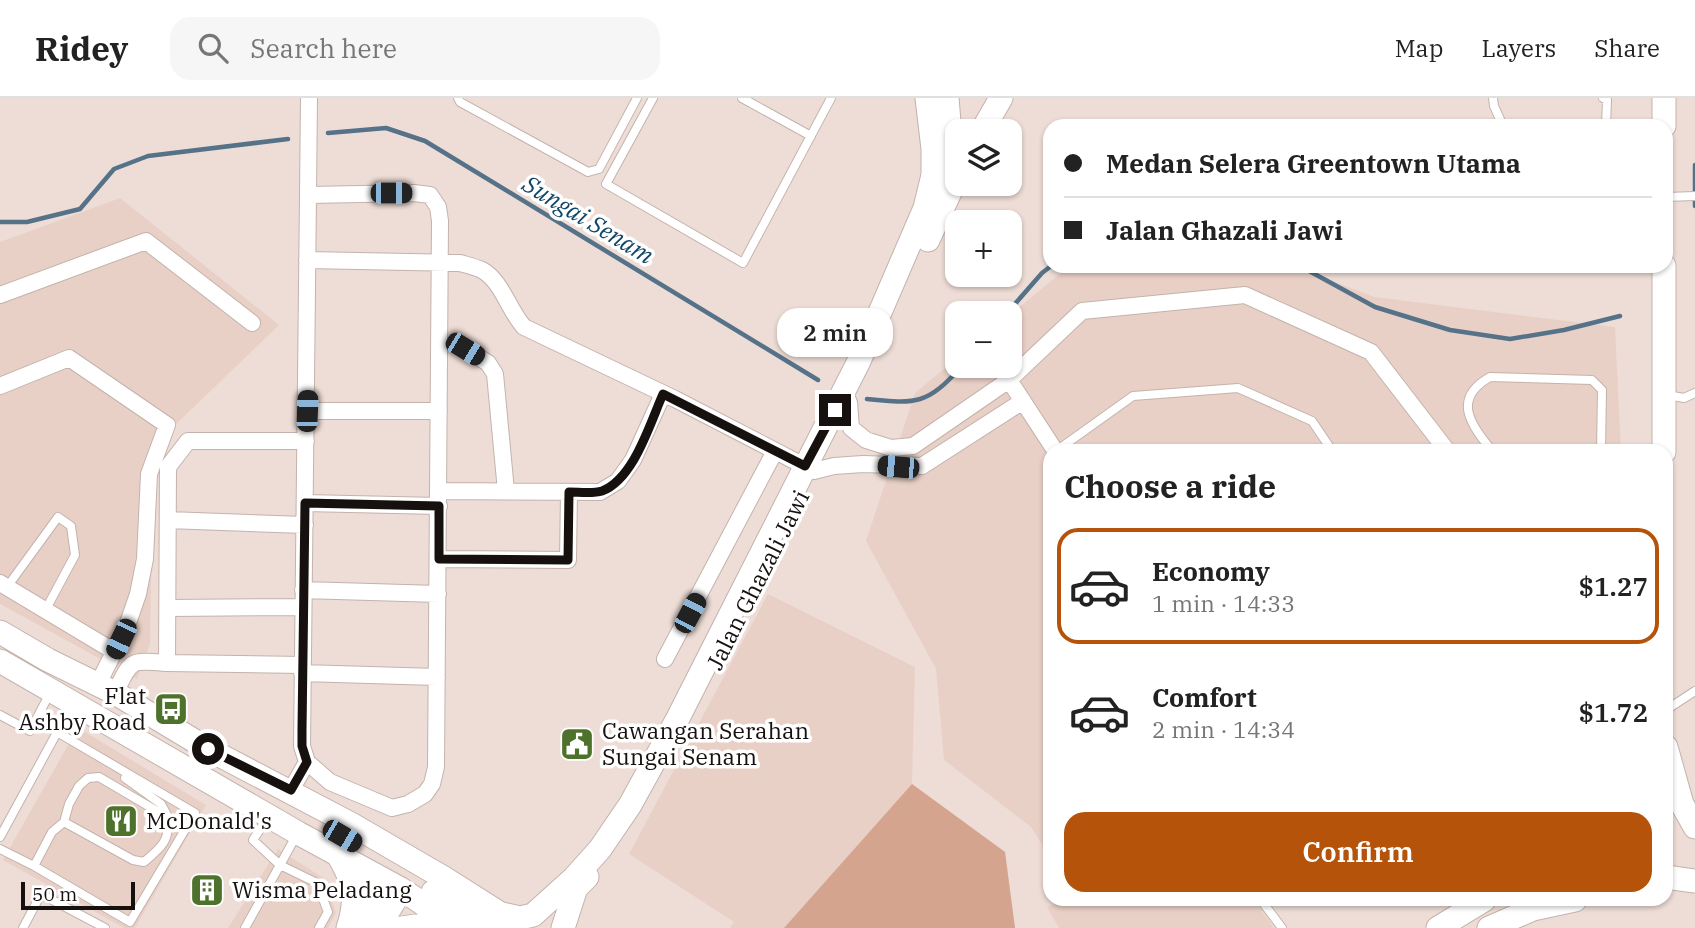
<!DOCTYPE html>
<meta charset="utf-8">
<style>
:root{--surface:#fff;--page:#f6f6f6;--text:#222;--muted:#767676;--line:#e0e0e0;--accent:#b45309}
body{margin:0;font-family:"IBM Plex Serif",serif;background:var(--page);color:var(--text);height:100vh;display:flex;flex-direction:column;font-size:26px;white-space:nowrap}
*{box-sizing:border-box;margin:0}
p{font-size:23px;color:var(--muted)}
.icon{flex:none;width:38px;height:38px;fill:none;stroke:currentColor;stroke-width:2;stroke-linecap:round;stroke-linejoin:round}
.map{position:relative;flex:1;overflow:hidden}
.sheet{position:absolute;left:1043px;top:346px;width:630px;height:462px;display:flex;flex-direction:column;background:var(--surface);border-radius:21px;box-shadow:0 2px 5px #0004}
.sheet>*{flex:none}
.top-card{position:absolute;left:1043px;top:21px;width:630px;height:154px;border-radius:21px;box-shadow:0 2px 5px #0004;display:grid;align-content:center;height:154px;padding:0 21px;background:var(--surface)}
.controls{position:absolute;left:945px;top:21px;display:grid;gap:14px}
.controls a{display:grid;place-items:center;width:77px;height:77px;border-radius:14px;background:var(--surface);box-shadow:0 2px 5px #0004;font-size:35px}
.scale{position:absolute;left:21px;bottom:18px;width:114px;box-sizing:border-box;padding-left:7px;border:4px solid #16100e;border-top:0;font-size:19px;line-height:24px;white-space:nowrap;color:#16100e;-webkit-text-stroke:5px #fff;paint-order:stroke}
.end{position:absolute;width:32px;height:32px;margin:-16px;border:9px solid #16100e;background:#fff;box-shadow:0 0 0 4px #fff}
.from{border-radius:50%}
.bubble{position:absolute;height:49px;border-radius:21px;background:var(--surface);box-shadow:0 2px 5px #0004;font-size:23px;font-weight:600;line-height:49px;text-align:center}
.car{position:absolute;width:21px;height:42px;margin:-21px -10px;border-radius:9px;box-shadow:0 0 5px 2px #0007;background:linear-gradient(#222 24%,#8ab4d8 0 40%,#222 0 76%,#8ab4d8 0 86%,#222 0)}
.top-card b{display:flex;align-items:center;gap:24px;height:66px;font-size:26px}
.top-card b+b{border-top:2px solid var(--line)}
.top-card i{width:18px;height:18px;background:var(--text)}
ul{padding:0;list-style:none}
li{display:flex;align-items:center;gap:21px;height:116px;margin:0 14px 10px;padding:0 7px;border:4px solid transparent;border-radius:21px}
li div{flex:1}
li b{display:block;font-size:26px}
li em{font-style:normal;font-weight:600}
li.on{border-color:var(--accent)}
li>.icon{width:63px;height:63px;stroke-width:1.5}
h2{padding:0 21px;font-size:32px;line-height:84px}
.primary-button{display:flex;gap:14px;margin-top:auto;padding:14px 21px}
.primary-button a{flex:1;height:80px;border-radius:21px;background:var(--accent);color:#fff;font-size:28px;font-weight:600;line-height:80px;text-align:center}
header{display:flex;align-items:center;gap:42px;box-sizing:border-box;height:98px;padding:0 35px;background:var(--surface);border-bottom:2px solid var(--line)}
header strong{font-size:33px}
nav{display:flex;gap:38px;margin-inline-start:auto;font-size:24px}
.search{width:490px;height:63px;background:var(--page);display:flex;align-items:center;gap:18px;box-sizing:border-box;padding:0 24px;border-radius:21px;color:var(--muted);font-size:26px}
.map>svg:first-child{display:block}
</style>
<header>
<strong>Ridey</strong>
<div class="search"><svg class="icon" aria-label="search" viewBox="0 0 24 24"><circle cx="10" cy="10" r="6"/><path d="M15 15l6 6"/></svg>Search here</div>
<nav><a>Map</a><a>Layers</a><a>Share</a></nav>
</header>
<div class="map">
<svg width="1695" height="830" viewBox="0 0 1695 830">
<rect width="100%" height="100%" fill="#eeddd6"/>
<path fill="#e9d0c6" d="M120,100L279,227L172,330L153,379L150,546L137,581L0,506V144Z
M1069,168H1292L1375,199L1615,229L1621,353L1050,354V759L1031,729L944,662L936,571L866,443L915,295L957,260V268H1010V217Z
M768,496L915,569L912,686L1005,754L1015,830H730L734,824L629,756Z
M85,634L206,707L135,830H124L3,762L72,640Z
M278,751L325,781L336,815L328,830H228Z
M1063,802H1254L1274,830H1059L1047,809Z"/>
<path fill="#d5a48f" d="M912,686L1005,754L1015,830H784Z"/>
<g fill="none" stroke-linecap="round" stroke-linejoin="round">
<path stroke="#557288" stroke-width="4.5" d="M328,35L386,30L425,43L818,282
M1695,67V108
M0,124H27L80,111L114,71L148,58L288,41
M1300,168L1375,209L1450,232L1510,241L1564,232L1620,218
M1007,215L1042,175L1051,168
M867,301C917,306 927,307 962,268"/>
<g stroke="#c3b3ac" stroke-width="10">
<path id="lane" d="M458,0L460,4L588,74L599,71L637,0
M653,0L606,86L743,165L831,0
M742,0L811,38
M1493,0L1494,8L1503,28
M1603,0L1607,2L1606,28
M1666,99L1695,98
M1667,297L1684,300L1695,295
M1056,353L1133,298L1238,290L1312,323L1333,354
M1493,354C1471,327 1451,301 1490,279L1592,282L1602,292L1601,354
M7,489L58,419L71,428L75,457L46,511
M1666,612L1695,593
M0,617L30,633L50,595
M125,680L161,706L167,717
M296,738L280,767L317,785L328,814L319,830
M0,739L72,607
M0,751L34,768L130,824L195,715L57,634
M34,768L52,734L64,724L69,706L79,688L88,680L99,679L167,719C171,742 161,750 144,764L133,762L64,724
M1261,802L1282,830
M23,830L41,796L105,830
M245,830L280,767L253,742L268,719"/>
</g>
<g stroke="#c3b3ac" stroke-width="18">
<path id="street" d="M414,95L430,97L438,109L440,123L436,669L432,686L425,696L408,706L392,710L330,684L307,664L302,648L308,97Z
M308,97L309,0
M307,162L460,165C467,167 475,169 482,172C502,183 509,213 524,229L675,301L814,373L834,368L863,366L922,368L1023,303
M0,197L146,143L252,225
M465,251L488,265L495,276L506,393
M1009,282L1056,354
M0,288L69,260L167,327L149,376L145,461L138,496L127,528L98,586
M849,304L851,330L866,342L891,350L913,348L1009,282L1082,213L1245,197L1371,254L1448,354
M307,313H439
M440,393L600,394L618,383L633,362L663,296
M305,405L439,408
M168,422L305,427
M439,461L568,462L569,394
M0,485L115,554
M303,492L438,496
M168,510L303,509
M665,561L775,353
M302,567L167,565L168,369L188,343H306
M302,575L437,579
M115,595C132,561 129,562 167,565
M291,692L307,664"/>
</g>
<g stroke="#c3b3ac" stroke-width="25">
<path id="secondary" d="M1664,0V28
M982,33L1001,0
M928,142L951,92L952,59L947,0
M1664,354V168
M0,534L48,562L115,595L208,651L351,726L444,780L512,823
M0,563L298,735L401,791L459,830
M1666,649L1682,706L1695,729
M338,757C354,784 358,800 348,830
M1666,779L1695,783
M433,794L490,830
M502,816L520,820L533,817L574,780L600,751L630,707L678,620L859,263L925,110L933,77V51L927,0
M360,830L387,784
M378,830L398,797
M402,830L416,828L433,830
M563,830L576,790L587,779
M1438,830L1484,802
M1489,830L1533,811L1575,802"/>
</g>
<use href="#lane" stroke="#fff" stroke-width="8"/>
<use href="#street" stroke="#fff" stroke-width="16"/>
<use href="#secondary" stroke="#fff" stroke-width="23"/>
</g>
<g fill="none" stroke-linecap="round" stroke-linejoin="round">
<path stroke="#16100e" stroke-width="9" d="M208,651L291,692L307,664L302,648V632L305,405L439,408V461L568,462L569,394C579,394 593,396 602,393C634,381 650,325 663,296L805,368L835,312"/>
</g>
<defs>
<g id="bus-square" transform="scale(1.75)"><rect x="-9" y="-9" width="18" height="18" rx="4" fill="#4e722b" stroke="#fff"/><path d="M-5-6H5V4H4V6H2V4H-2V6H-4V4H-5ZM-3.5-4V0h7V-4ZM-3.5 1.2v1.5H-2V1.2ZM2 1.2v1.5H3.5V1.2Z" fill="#fff"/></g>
<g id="civic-square" transform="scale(1.75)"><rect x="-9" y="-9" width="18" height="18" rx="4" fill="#4e722b" stroke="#fff"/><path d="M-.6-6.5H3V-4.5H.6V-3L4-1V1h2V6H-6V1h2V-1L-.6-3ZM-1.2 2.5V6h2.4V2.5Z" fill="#fff"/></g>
<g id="restaurant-square" transform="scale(1.75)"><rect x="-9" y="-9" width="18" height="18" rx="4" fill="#4e722b" stroke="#fff"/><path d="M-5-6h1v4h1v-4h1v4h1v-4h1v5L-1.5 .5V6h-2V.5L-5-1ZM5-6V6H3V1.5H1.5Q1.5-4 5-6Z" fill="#fff"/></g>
<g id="building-square" transform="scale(1.75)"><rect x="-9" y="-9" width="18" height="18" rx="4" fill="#4e722b" stroke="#fff"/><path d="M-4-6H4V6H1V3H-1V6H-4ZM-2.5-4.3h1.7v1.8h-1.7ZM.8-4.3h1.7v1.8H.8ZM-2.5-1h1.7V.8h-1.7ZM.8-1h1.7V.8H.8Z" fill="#fff"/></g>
</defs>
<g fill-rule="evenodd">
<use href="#bus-square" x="171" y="611"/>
<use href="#civic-square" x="577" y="646"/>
<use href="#restaurant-square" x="121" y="723"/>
<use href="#building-square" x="207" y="792"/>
</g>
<g text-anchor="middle" stroke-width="7" stroke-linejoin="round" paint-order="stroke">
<g font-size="23" fill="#16100e" stroke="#fff">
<text transform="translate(758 482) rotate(-63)" y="8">Jalan Ghazali Jawi</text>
</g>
<g font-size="23" fill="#16100e" stroke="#fff" text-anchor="start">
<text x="146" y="606" text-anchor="end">Flat<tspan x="146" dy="26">Ashby Road</tspan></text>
<text x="602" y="641">Cawangan Serahan<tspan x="602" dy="26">Sungai Senam</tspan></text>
<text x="146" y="731">McDonald's</text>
<text x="232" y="800">Wisma Peladang</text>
</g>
<g font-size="24" font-style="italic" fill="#104667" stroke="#fff">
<text transform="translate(588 122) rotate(31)" y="8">Sungai Senam</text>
</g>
</g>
</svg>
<div class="controls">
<a><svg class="icon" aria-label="layers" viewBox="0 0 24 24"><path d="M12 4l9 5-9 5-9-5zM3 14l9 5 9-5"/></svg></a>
<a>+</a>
<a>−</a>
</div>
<div class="scale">50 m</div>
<i class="end from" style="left:208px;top:651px"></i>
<i class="end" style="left:835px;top:312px"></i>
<div class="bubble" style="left:777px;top:210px;width:116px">2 min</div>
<i class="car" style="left:391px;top:95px;rotate:90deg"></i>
<i class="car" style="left:465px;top:251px;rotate:121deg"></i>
<i class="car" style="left:307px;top:313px;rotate:2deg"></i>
<i class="car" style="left:898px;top:369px;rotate:275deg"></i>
<i class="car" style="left:690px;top:515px;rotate:28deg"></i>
<i class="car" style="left:121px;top:541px;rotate:205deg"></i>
<i class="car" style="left:342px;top:738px;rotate:120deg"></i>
<div class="top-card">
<b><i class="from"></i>Medan Selera Greentown Utama</b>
<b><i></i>Jalan Ghazali Jawi</b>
</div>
<section class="sheet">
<h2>Choose a ride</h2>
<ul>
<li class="on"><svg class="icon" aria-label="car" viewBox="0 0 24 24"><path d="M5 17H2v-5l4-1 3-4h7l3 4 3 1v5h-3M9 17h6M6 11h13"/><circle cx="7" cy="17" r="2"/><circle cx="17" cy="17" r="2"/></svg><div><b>Economy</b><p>1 min · 14:33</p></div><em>$1.27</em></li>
<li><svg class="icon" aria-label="car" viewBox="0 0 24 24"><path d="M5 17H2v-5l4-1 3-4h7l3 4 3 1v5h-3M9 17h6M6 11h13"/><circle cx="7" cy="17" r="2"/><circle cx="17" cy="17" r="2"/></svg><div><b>Comfort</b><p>2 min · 14:34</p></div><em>$1.72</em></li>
</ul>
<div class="primary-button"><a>Confirm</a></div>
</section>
</div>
